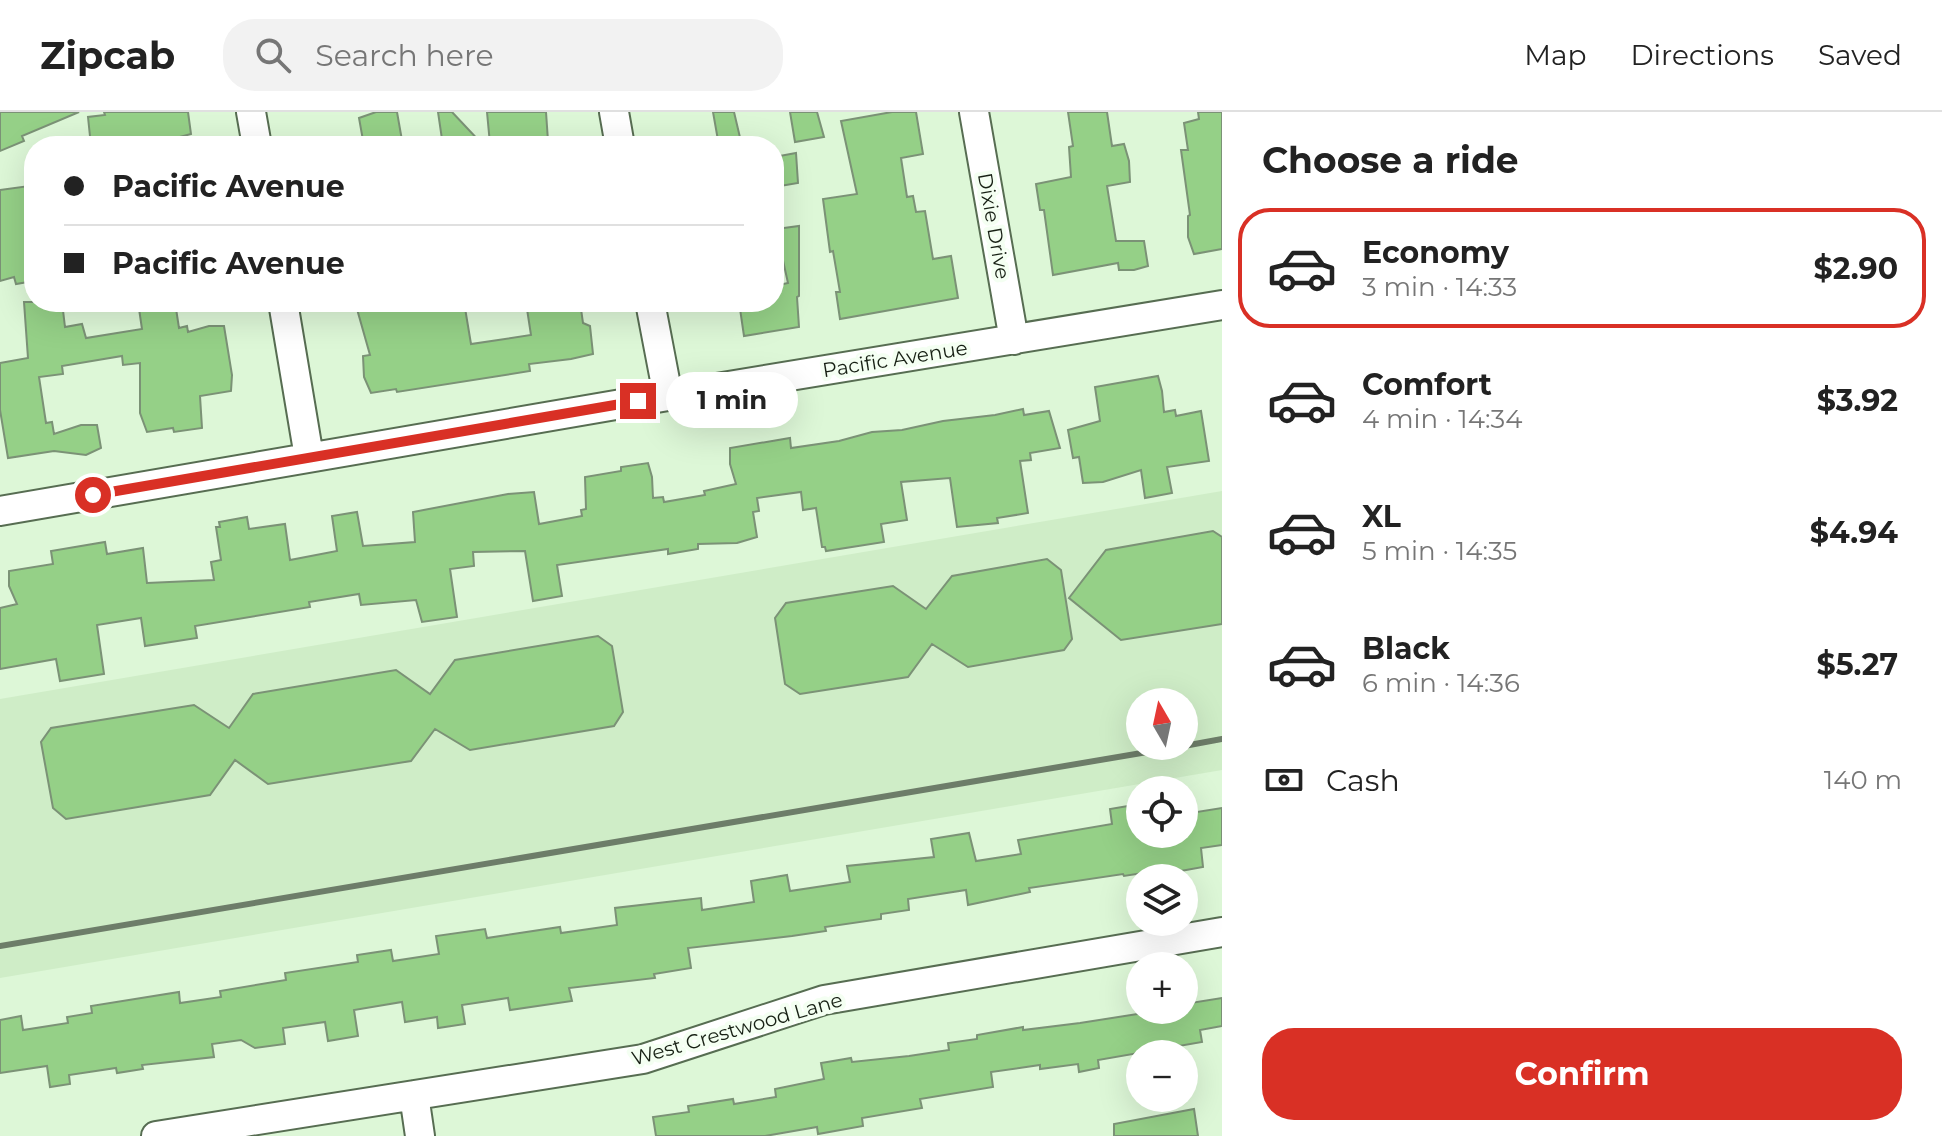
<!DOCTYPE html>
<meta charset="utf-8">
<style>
:root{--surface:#fff;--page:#f2f2f2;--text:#222;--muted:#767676;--line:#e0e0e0;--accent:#d93025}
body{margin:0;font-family:Montserrat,sans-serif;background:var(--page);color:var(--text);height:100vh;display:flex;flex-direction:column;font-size:30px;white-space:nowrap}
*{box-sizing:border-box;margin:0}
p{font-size:26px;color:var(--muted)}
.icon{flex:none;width:44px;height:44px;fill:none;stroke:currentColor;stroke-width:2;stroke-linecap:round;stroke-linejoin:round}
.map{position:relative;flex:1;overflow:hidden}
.drawer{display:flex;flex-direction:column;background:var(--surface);width:720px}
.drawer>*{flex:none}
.banner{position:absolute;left:24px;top:24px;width:760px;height:176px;border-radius:32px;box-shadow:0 8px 32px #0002;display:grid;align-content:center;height:176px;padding:0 40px;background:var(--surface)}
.needle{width:52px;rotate:351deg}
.buttons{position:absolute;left:1126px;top:576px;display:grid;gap:16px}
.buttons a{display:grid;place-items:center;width:72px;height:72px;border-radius:50%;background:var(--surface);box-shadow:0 8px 32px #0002;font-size:40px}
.end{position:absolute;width:36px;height:36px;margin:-18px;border:10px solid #d93025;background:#fff;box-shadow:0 0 0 4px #fff}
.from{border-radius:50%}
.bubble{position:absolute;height:56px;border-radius:28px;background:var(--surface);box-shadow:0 8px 32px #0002;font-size:26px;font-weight:700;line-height:56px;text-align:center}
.banner b{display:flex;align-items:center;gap:28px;height:76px;font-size:30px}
.banner b+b{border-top:2px solid var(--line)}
.banner i{width:20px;height:20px;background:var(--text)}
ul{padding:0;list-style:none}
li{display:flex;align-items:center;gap:24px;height:120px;margin:0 16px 12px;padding:0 24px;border:4px solid transparent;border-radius:32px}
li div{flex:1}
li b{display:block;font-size:30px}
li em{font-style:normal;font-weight:700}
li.current{border-color:var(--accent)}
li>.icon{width:72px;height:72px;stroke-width:1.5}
h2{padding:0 40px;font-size:36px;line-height:96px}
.pay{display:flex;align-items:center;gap:20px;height:88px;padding:0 40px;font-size:30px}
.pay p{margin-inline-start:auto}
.button{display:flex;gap:16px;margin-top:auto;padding:16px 40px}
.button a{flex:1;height:92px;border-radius:32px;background:var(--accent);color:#fff;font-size:32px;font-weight:700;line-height:92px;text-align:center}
header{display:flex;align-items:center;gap:48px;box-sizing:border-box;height:112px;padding:0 40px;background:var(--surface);border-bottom:2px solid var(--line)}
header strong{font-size:38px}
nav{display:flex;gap:44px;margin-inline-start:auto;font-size:28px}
.search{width:560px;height:72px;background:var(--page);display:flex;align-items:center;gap:20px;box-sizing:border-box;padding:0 28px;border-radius:32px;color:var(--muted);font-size:30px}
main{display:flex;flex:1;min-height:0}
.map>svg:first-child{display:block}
</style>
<header>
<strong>Zipcab</strong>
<div class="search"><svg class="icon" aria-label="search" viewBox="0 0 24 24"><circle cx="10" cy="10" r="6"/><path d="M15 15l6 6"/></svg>Search here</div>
<nav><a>Map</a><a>Directions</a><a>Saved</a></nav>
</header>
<main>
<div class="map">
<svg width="1222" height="1024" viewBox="0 0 1222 1024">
<rect width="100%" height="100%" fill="#ddf7d7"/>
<path fill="#cfedc7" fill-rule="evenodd" d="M1222,379V658L0,866V587ZM1140,590H1184V634H1140Z"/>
<path fill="#95d087" stroke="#7b9276" stroke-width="2" d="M0,0H79L22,24L24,29L0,39Z
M104,0H188L191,22L176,26L91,34L88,5L105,3Z
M376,0H397L403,34H364L359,6Z
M438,0H452L484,34H443Z
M487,0H546L548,29L519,34H516L515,29L490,32Z
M713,0H734L742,34H719Z
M790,0H817L824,25L795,30Z
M892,0H916L923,42L901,46L907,85L913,84L916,100L925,99L933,147L951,144L958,186L840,207L836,180H840L833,139L830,140L823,87L857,82L841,9Z
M1068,0H1107L1112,34L1124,32L1129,49L1130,70L1107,74L1116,129H1144L1148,154L1134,158H1119L1118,151L1053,163L1044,98H1040L1036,72L1071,65L1069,35L1073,34Z
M1198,0H1222V137L1194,142L1188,125V104L1190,103L1181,38H1188L1184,11L1199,7Z
M796,41L798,71L774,75V45Z
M29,74L34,90V169L16,172L14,165L0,169V78Z
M799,114V184L797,185L799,215L744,224L739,190H774V174L788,171L776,117Z
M24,190H62L65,215L82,212L86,226L142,217L138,190H175L179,216L187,214L188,220L209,214H224L232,263L231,279L200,284L202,316L174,320L173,316L147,320L140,301V251L123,253L122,244L62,254L63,262L39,265L46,311L52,310L54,322L81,313H97L101,336L86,343L54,339L8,346L0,298V251L28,246Z
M355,190H464L471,232L531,223L527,197L557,190H580L583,211L590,214L593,242L571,247L529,252L530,259L397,280L396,277L371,281L364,265L363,244L370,243Z
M1158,264L1162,279L1164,300L1175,298L1176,304L1201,299L1209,349L1167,355L1172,381L1145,386L1141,358L1103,370L1083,371L1079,345L1073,346L1068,318L1100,309L1095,275Z
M1023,297L1024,303L1049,299L1060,336L1030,341L1031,348L1020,349L1028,401L997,406L998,411L957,415L950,366L901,370L907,408L881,412L884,430L826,439L825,435H822L816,396L803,398L801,380L757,386L759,399L753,400L757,425L737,431L698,432V437L668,442V437L557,453L562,484L533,489L525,439L473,440L474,454L450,457L457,505L422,510L416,488L361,493L359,482L309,490L310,495L195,514L197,526L145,534L141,506L97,513L104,562L60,569L56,547L0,557V496L17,492L9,474V459L53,452L51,439L105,430L107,442L143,436L147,471L214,468L211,450L221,448L216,415H220L219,410L247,405L249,417L285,412L290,448L337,439L332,404L357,400L363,434L415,430L413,400L508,382L534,380L539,412L582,404L581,398L586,397L585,365L621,359V355L648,351L652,365L653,386L663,385L664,390L705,383L704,379L736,372L730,352V336L790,326L791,336L839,329L872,320L902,318L943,309L995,303Z
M1213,419L1222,425V512L1121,528L1069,486L1106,438Z
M1047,447L1061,458L1072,527L1064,538L968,555L932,532L908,565L800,582L785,572L775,506L786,491L893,474L926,497L952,464Z
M598,524L612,534L623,600L614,614L470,638L435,617L411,649L268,672L235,648L210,683L66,707L53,696L41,630L51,616L194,593L229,616L253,582L396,558L430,582L455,548Z
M1140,692V722H1184V702L1222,696V733L1201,736L1203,755L1175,760V756L1124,764L1123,762L1029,776L1030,780L968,793L966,778L908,787L909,798L881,802V807L825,815L826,819L792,824L688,836L691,856L654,862L655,866L569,876L572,889L510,898L508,886L462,893L465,912L438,916L437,905L405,910L402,890L354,898L358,924L328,929L325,910L283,916L285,932L255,936L241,928L212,932L214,945L142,953L143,957L117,961L116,956L69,963L70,972L50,975L47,954L0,961V908L21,904L23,918L68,911L67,905L92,901L91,894L179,880L180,891L221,885L220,879L286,868L285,861L358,850L357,843L391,838L393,849L439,842L436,824L485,817L487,826L560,815L561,821L617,813L615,796L701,786L702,798L754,790L751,769L787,763L790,779L850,770L847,754L934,745L931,727L969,721L976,749L1021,742L1018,728L1112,712L1110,697Z
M1222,886V914L1200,918L1202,930L1098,948L1099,956L1079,960L1078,952L1040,957V953L991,960L993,975L920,987L922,996L862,1006L863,1014L818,1022L817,1015L765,1024H656L653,1005L689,1000L688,994L733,987L734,992L776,985L775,977L824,967L821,951L851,946L852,950L909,944L949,938L948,931L977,927V923L1023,915V918L1080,911L1163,898H1184V892Z
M1194,997L1198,1024H1114V1012Z"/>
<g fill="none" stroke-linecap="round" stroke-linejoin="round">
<g stroke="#576d52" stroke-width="32">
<path id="street" d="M251,0L257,34
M614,0L620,34
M974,0L1014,228
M283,190L309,345
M650,190L668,284
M0,399L668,284L1222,193
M414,983L420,1024
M156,1024L643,947L824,888L1222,820"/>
</g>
<use href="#street" stroke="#fff" stroke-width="28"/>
<path stroke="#6d7d69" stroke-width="6" d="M1184,634L1222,627
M0,834L1183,634"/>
</g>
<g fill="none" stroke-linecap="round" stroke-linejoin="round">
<path stroke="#d93025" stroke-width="10" d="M93,383L638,289"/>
</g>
<g text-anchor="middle" stroke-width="8" stroke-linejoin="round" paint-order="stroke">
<g font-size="20" fill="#172014" stroke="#f4fff2">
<text transform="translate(994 114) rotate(80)" y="7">Dixie Drive</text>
<text transform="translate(895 247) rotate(-9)" y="7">Pacific Avenue</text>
<text transform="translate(737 917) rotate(-16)" y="7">West Crestwood Lane</text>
</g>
</g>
</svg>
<div class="buttons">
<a><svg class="needle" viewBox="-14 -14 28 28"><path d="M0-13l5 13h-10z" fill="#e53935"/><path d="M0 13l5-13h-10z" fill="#767676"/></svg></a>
<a><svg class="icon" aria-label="locate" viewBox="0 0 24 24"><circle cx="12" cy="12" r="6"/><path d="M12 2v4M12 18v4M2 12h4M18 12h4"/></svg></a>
<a><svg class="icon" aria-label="layers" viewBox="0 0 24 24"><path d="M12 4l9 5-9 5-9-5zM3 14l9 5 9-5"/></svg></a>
<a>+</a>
<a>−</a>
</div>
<i class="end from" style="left:93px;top:383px"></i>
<i class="end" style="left:638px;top:289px"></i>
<div class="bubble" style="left:666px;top:260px;width:132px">1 min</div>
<div class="banner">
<b><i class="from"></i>Pacific Avenue</b>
<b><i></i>Pacific Avenue</b>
</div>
</div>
<section class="drawer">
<h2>Choose a ride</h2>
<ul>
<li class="current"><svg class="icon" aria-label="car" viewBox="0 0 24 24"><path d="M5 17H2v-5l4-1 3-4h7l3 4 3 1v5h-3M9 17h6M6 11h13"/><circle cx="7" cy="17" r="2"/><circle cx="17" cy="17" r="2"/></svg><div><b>Economy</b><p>3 min · 14:33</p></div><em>$2.90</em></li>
<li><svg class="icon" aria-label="car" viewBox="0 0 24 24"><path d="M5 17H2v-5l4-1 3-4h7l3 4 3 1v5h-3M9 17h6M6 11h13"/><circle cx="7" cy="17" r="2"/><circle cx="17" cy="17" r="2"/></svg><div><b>Comfort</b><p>4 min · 14:34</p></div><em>$3.92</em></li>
<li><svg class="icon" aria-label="car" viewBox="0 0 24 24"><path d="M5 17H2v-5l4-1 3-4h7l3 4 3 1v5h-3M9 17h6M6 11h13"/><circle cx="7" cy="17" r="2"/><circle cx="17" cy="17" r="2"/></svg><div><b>XL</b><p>5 min · 14:35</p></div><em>$4.94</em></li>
<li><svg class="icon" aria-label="car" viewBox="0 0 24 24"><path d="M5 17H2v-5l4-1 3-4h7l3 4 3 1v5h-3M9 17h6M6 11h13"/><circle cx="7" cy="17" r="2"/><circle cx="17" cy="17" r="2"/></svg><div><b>Black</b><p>6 min · 14:36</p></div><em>$5.27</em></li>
</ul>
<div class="pay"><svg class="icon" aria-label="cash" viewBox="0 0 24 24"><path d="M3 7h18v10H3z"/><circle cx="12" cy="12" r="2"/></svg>Cash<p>140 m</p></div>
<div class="button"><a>Confirm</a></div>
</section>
</main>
